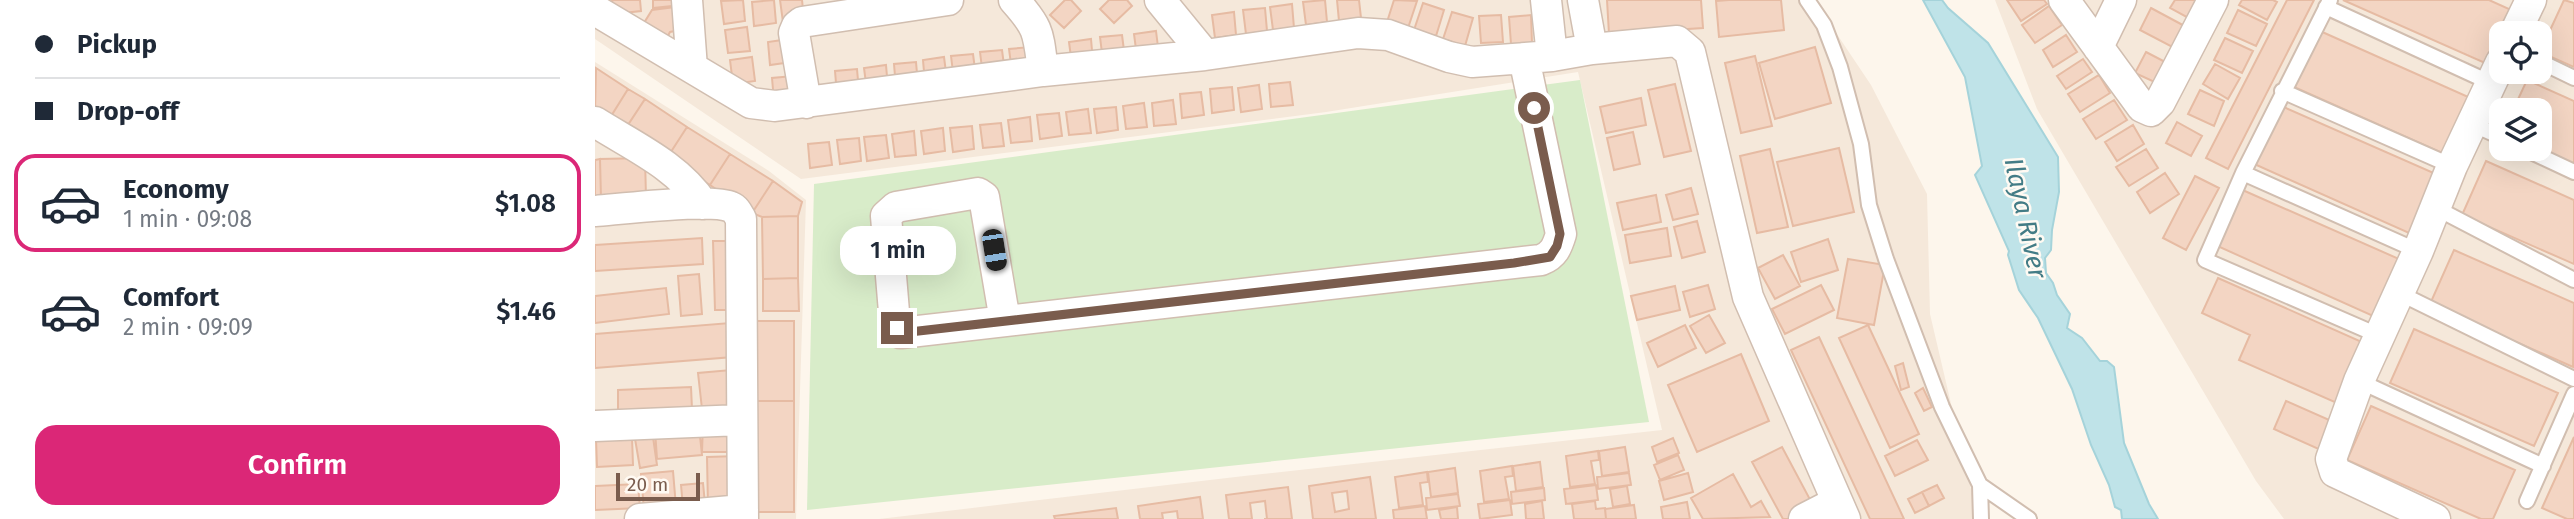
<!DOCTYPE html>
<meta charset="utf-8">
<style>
:root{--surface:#fff;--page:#f6f6f7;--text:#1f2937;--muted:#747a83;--line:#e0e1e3;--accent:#db2777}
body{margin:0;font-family:"Fira Sans",sans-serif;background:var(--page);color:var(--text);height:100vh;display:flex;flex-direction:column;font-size:26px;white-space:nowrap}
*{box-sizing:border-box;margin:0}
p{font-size:23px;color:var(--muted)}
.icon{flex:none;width:38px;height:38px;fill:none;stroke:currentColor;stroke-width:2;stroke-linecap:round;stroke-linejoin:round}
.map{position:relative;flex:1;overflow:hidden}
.sheet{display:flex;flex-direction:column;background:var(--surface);width:595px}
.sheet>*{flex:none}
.banner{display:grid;align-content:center;height:154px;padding:0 35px;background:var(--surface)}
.tools{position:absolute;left:1894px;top:21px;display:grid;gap:14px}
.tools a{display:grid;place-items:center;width:63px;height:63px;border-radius:14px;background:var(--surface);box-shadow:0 7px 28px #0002;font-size:35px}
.scale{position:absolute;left:21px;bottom:18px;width:84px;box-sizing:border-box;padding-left:7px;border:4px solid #7a5c4d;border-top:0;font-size:19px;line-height:24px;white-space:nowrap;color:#7a5c4d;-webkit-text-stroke:5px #fffaf3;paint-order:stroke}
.end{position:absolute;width:32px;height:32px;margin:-16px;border:9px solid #7a5c4d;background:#fff;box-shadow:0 0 0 4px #fff}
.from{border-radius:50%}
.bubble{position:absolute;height:49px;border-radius:21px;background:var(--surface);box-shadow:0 7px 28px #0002;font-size:23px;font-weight:600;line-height:49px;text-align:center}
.car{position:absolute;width:21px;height:42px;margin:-21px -10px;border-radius:9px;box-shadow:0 0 5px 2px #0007;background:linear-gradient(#222 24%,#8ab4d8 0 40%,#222 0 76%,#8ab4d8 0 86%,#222 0)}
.banner b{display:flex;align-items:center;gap:24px;height:66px;font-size:26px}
.banner b+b{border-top:2px solid var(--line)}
.banner i{width:18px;height:18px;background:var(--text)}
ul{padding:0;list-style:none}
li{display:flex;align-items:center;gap:21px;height:98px;margin:0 14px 10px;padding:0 21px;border:4px solid transparent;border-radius:21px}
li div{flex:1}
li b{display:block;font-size:26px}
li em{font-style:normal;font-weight:600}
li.selected{border-color:var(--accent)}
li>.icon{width:63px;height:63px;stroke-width:1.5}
.primary-button{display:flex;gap:14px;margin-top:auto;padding:14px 35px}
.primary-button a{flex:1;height:80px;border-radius:21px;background:var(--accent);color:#fff;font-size:28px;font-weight:600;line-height:80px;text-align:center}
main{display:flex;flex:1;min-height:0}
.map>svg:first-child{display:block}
</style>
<main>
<section class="sheet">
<div class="banner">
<b><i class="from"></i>Pickup</b>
<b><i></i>Drop-off</b>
</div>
<ul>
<li class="selected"><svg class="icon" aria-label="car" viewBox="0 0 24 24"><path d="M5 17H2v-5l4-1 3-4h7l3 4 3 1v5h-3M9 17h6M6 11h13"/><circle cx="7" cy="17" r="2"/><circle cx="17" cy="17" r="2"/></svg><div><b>Economy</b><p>1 min · 09:08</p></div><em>$1.08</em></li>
<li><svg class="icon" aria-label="car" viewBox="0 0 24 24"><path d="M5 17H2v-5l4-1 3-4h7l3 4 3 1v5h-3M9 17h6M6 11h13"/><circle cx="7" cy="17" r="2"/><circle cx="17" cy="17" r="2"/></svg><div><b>Comfort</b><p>2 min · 09:09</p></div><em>$1.46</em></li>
</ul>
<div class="primary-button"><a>Confirm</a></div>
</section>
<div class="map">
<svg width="1979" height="519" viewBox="0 0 1979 519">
<rect width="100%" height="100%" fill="#fdf6ec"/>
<path fill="#f5e8da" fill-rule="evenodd" d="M0,0H1219L1276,85L1332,194L1335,314L1383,519H284L649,476L1067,430L983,72L731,112L206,179L0,39Z
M1400,0H1979V519H1689L1661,481L1442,109ZM1906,33H1944V72H1906ZM1906,110H1944V149H1906Z
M0,62L174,171L211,200L201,519H0Z"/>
<path fill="#d8ecc9" d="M985,80L1054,422L212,510L219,184Z"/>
<path fill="#bfe3e8" stroke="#a5d3da" stroke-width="2" d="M1328,0H1347L1353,8L1393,43L1463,157L1464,192L1457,230L1456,250L1450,258L1451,273L1458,283L1462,295L1475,314L1472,328L1487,338L1505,361H1512L1519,367L1529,443L1554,504L1563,519H1527L1526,510L1520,507L1514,485L1496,445L1477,389L1443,318L1424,290L1413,255L1414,251L1380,175L1387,166L1370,77Z"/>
<path fill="#f3d5c3" stroke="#e6bba3" stroke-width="2" fill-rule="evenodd" d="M17,0H45L46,11L19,14Z
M58,0H86L87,5L58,8Z
M148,0L150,21L129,24L126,1Z
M179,0L181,23L159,26L157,2Z
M185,0H207L209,19L188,22Z
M470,0H476L486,11L469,28L455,15Z
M514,0H532L537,6L519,23L505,9Z
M730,0L732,22L711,25L708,2Z
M742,0H764L766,18L744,21Z
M799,0L822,1L813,28L792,22Z
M1012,0H1106L1108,28L1014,34Z
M1134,0H1186L1189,30L1124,37L1121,1Z
M1412,0H1449L1452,4L1426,21Z
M1580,0H1605L1599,21L1575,8Z
M1647,0H1678L1682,2L1672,20L1644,5Z
M1692,0H1719L1633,169L1611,158Z
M1748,0H1894L1923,13L1906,33V53L1899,67Z
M1969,0L1979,3V67L1945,52Z
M828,3L849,10L841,36L819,30Z
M697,4L699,28L678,30L675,7Z
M88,6L91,29L75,32L68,45L44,31L57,10Z
M1454,6L1467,25L1440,43L1427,25Z
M670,8L672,31L651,34L648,10Z
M1556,8L1597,30L1585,51L1545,30Z
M1643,10L1672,24L1661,46L1632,33Z
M639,12L641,35L620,38L617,15Z
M857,12L878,18L870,46L848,39Z
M906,15L908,42L886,43L884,16Z
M936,15L937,43L916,44L914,17Z
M152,27L155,51L133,53L130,30Z
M561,31L564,55L542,57L539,34Z
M1725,31L1880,100L1854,156L1699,87Z
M527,35L530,58L508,61L505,37Z
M1471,35L1482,52L1458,67L1448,50Z
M1630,38L1658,51L1647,73L1619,60Z
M194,39L197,62L175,65L173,42Z
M496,39L498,62L477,65L474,42Z
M436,47L439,70L417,72L414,49Z
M1220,47L1236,103L1180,119L1164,63Z
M407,50L410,73L388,76L385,52Z
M1551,52L1576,65L1566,85L1540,73Z
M378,54L381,77L359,80L356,56Z
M1160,56L1177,126L1146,133L1130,63Z
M157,57L160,81L138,84L135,60Z
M349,57L352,80L330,83L328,60Z
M1488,59L1497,72L1471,89L1462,76Z
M321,62L323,85L301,88L299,64Z
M1620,64L1645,78L1633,99L1608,84Z
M291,65L293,88L272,91L269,68Z
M1,68L33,89L13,121L0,112Z
M262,69L264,92L242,95L240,71Z
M1504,75L1515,93L1485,112L1473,94Z
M198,76L201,99L179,101L177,78Z
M1932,80L1979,101V165L1944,149V110H1918Z
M695,82L698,105L676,107L674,84Z
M1080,84L1096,151L1069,157L1053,90Z
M664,85L667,109L646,112L643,88Z
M637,87L639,110L617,113L615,89Z
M33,89L50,99L29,131L13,121Z
M1605,90L1629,101L1619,126L1593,114Z
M606,92L609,115L587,118L585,94Z
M1046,98L1051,125L1011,133L1005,107Z
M50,99L92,127L72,158L29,131Z
M578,100L581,124L559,126L557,103Z
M1519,100L1532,120L1501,139L1488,119Z
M549,103L552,127L531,129L528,106Z
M1684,105L1850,178L1823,237L1657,163Z
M521,107L523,130L502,133L499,109Z
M493,109L496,133L474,135L471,112Z
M464,113L467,136L445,139L442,115Z
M435,117L437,141L416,143L413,120Z
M1582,122L1607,136L1596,156L1571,143Z
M406,123L409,146L388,148L385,125Z
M1538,125L1549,144L1522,161L1510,142Z
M377,126L379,149L358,152L355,128Z
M92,127L135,154L115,185L72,158Z
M348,128L350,151L329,154L326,131Z
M319,131L321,155L300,157L297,134Z
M1038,132L1045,164L1019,170L1012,138Z
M291,135L294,158L272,161L269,137Z
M264,138L266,161L245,164L242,140Z
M234,142L237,165L215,168L213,144Z
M1244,148L1259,212L1198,226L1182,162Z
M1175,149L1193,227L1162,233L1145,156Z
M1551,149L1563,168L1534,186L1521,167Z
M135,154L178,181L157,213L115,185Z
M50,158L51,197L6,198L5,159Z
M5,159L6,198H0V160Z
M1891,161L1979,200V264L1867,215Z
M1570,173L1584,194L1555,213L1542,192Z
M1600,176L1624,188L1591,250L1568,238Z
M178,181L207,202L203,216L167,217L157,213Z
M1096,188L1103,214L1078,220L1071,195Z
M1643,188L1813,263L1787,320L1618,244Z
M1061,195L1066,222L1028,230L1022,203Z
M203,216V278L168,279L167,217Z
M1102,221L1110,252L1087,258L1079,227Z
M1072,228L1076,256L1035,263L1030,235Z
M107,238L108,264L0,271V245Z
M1233,239L1243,270L1206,282L1196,252Z
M118,241H135L137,310H120Z
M1859,250L1979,303L1978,367L1835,304Z
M1188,255L1205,286L1180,299L1163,268Z
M1253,259L1290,265L1279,325L1242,318Z
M104,274L107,314L86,316L83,276Z
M203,278L204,311H168V279Z
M1623,278L1778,347L1751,407L1644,360L1655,335L1607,313Z
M1113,285L1120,309L1095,317L1088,292Z
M1226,285L1239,310L1190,334L1177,309Z
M1080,286L1085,310L1042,320L1036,296Z
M71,288L74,314L0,323V296Z
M1114,315L1130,343L1111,353L1095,326Z
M161,321H199V401H162Z
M135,323L138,357L0,368V334Z
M1090,325L1101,348L1063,367L1052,343Z
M1273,325L1324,434L1295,448L1244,338Z
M1819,329L1963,393L1939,446L1795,383Z
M1224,337L1309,519H1275L1196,350Z
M1146,354L1174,421L1102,452L1073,385Z
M1308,363L1314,387L1306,390L1300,366Z
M136,370L140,415L108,418L103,373Z
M96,387L97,409L23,411V390Z
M1328,388L1337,407L1329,411L1320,393Z
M162,401H199V512H162Z
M1691,401L1741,423L1728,451L1679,429Z
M1776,406L1920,470L1898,519H1886L1752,460Z
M108,424H142V452H107Z
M104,427L107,455L62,459L60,430Z
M57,430L62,465L45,468L39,433Z
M37,437L38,465L2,467L1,439Z
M1979,437V519H1972L1947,508Z
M1078,438L1084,453L1062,462L1057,447Z
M1322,440L1333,460L1300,476L1290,456Z
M1030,447L1034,472L1007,476L1004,451Z
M1187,447L1219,507L1197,519H1188L1157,462Z
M1003,451L1004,460L996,461L1000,484L975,487L971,456Z
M1083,455L1089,470L1065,480L1059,465Z
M143,456V506L113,507L112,457Z
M945,462L948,487L921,491L918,466Z
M917,466L918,476L910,477L914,499L889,502L885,471Z
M860,468L863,493L836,497L833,472Z
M78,471L81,507L49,510L46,474Z
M832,472L833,482L825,483L828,505L804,508L800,477Z
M1034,473L1036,485L1003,489L1002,477Z
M1093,473L1098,492L1069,500L1064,481Z
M1138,474L1156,507L1166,501L1175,517L1108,519L1096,498Z
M775,477L781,519H718L714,486ZM752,491L754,509L740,512L737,493Z
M108,483L110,504L88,507L86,485Z
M43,484L45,508L0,510V486Z
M1001,485L1003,500L971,504L969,489Z
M1342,485L1349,498L1334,506L1327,492Z
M1032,486L1035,504L1018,507L1015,489Z
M693,487L697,519H669H672L670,501L655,503L657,519H634L631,495Z
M949,488L950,500L917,504L916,492Z
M1327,492L1334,506L1320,513L1313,499Z
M863,494L865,506L832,510L831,498Z
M605,497L608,519H583L582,511L567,513L568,519H545L543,506Z
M915,500L917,515L885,519L883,504Z
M947,501L949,519H931L930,504Z
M1000,501L1001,509L1010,508L1011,519H979L977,504Z
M1092,502L1095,519H1068L1066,507Z
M1039,505L1041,519H1011L1010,509Z
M830,506L832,519H799L798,510Z
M862,507L863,519H846L844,510Z
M521,508L523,519H460L459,516Z"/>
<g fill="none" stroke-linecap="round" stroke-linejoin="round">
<g stroke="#d1beb0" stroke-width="18">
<path id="lane" d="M1212,0L1229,25L1245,67L1266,144L1274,205L1291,259L1347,407L1385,485L1386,519
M1735,0L1648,173L1610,260L1785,336
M1731,7L1896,83
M1944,61L1979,78
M1687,91L1857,166
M1877,124L1906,137
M1930,149L1979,172
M1648,173L1823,251
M1841,208L1979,280
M1804,293L1979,379
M1764,381L1948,466
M1385,485L1434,519
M1932,501L1979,394"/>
</g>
<g stroke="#d1beb0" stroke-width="33">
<path id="street" d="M92,0L97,68
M419,0C445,29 443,33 448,71
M565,0L610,55
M951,0L957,56
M988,0L997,49
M1469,0L1547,107L1556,111L1565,102L1618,0
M0,10L156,103L180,106L448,71L610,55L763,33L793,35L854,57L877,62L957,56L997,49L1082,41L1095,52L1153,297L1250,519
M1920,33L1936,0
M1503,47L1526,0
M211,103L199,33L202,26L207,22L353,0
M0,122C38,146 83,166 108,204
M0,211C26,209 117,198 136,207C141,209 143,214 146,219L148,519
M410,321L389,197L383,193L301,207L291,216L300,324L306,333L946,260C959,255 962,247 966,234L929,58
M0,426L146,420
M45,519L148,510
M1209,519L1242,502
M1840,519L1740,472L1736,459L1764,381L1823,251L1857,166L1906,62"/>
</g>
<use href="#lane" stroke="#fff" stroke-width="14"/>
<use href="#street" stroke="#fff" stroke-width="30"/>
</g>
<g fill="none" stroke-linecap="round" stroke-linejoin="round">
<path stroke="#7a5c4d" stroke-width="9" d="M302,328L306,333L919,263L955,257L962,246L965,234L939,108"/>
</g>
<g text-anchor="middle" stroke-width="5" stroke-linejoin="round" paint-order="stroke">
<g font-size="26" font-style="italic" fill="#437c86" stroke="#fffaf3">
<text transform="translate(1431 218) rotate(78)" y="9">Ilaya River</text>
</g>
</g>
</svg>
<div class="tools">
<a><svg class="icon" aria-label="locate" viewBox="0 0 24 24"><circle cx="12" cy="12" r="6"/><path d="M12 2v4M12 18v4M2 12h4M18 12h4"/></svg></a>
<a><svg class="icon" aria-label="layers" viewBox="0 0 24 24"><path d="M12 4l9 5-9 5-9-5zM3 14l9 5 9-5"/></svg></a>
</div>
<div class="scale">20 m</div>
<i class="end from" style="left:939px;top:108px"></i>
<i class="end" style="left:302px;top:328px"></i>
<div class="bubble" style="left:245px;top:226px;width:116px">1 min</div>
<i class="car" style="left:399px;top:250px;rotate:171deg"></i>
</div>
</main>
